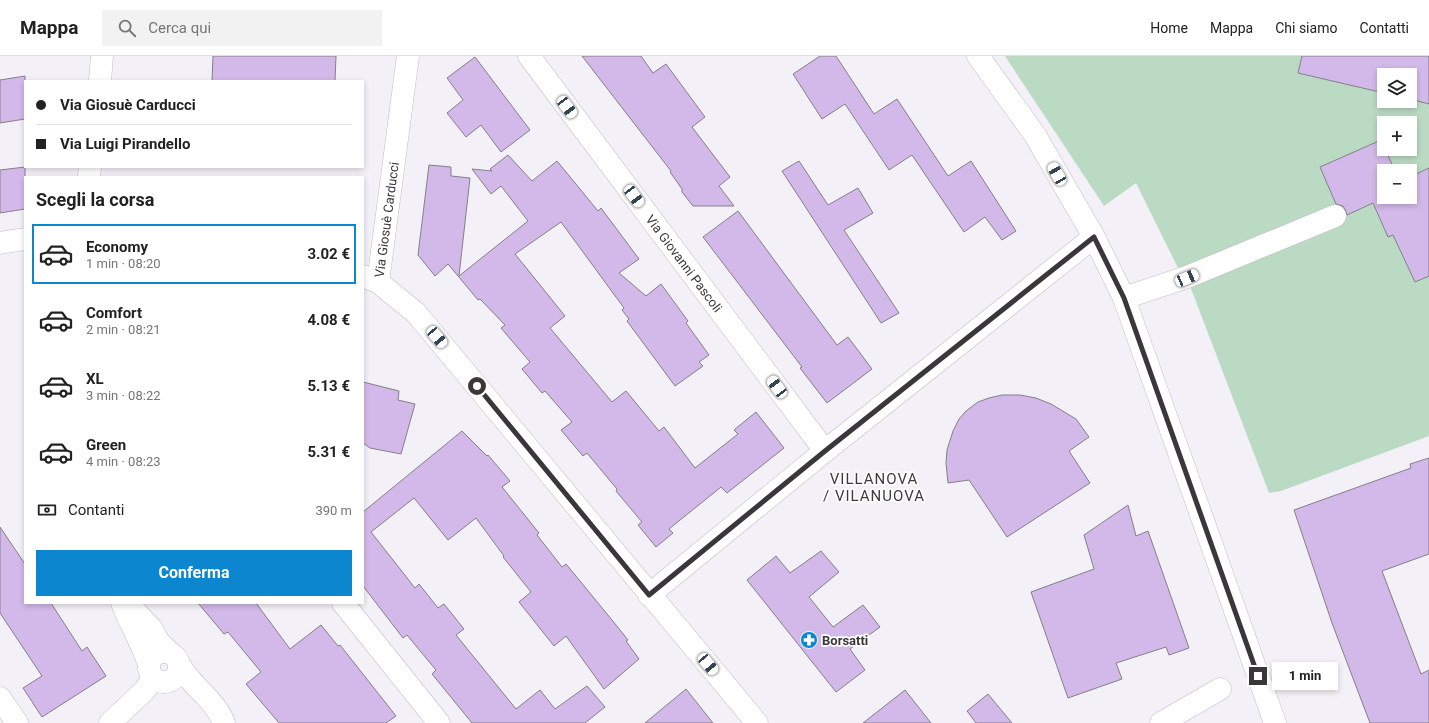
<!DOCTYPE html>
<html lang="it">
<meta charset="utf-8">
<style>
:root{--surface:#fff;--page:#f2f2f2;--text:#222;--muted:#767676;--line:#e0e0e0;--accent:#0c86ce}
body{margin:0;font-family:Roboto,sans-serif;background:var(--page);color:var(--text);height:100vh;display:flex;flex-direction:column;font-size:15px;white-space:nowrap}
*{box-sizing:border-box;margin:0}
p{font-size:13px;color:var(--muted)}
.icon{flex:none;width:22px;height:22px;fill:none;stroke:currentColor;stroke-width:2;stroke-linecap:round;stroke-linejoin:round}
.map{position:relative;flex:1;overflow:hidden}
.side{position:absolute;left:24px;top:120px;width:340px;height:428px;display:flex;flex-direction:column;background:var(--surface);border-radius:0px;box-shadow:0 2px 6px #0003}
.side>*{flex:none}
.banner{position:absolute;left:24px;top:24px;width:340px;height:88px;border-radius:0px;box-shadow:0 2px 6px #0003;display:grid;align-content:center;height:88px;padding:0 12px;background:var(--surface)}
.controls{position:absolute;left:1377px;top:12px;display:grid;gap:8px}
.controls a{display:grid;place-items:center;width:40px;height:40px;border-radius:0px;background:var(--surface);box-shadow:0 2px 6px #0003;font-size:20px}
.end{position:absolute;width:18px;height:18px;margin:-9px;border:5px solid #39373a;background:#fff;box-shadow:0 0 0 2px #fff}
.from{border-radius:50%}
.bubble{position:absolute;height:28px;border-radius:0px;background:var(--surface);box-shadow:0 2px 6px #0003;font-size:13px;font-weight:700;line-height:28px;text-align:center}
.car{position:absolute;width:12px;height:24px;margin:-12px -6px;border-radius:5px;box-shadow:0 0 3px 1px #0007;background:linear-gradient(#fff 24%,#345 0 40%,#fff 0 76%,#345 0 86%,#fff 0)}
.banner b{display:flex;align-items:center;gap:14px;height:38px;font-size:15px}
.banner b+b{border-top:1px solid var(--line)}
.banner i{width:10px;height:10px;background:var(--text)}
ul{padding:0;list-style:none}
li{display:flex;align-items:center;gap:12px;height:60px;margin:0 8px 6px;padding:0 4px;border:2px solid transparent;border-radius:0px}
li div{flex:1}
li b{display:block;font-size:15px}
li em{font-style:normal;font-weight:700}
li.selected{border-color:var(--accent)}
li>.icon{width:36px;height:36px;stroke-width:1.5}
h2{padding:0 12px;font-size:18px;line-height:48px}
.pay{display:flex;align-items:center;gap:10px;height:44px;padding:0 12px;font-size:15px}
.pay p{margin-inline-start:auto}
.button{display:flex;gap:8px;margin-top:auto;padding:8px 12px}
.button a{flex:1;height:46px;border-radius:0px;background:var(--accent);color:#fff;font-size:16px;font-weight:700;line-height:46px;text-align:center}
header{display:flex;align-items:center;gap:24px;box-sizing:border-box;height:56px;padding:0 20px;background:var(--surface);border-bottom:1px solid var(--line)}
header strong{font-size:19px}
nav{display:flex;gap:22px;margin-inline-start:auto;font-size:14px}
.search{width:280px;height:36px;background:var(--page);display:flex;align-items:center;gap:10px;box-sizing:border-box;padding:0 14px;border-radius:0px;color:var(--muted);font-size:15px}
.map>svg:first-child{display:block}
</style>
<header>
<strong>Mappa</strong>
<div class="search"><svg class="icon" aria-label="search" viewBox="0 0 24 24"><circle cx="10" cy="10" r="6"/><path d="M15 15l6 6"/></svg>Cerca qui</div>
<nav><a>Home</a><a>Mappa</a><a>Chi siamo</a><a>Contatti</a></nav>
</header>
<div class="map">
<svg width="1429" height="667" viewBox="0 0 1429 667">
<rect width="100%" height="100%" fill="#f4f0f7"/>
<path fill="#bbdac3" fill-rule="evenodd" d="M1005,0H1429V380L1281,435L1269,437L1187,222L1177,210L1136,127L1104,150ZM1384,19H1410V45H1384ZM1384,67H1410V93H1384ZM1384,115H1410V141H1384Z"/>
<path fill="#d2b9e9" stroke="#838086" d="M213,0H336L335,25H212Z
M582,0H641L653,17L666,8L705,61L692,71L730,121L719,130L734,150H693L682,136V133L670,116L671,115Z
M820,0H836L874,58L897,43L948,120L971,105L1016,175L1002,184L985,161L964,176L912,99L889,114L845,48L822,63L793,18Z
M1302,0H1429V48L1410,43V19H1384V37L1298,17Z
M475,1L530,74L501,96L481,69L466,81L447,57L463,44L447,22Z
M25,20V63L0,67V24Z
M1381,84L1395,115H1384V141H1410V121L1429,112V220L1415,226L1393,179L1388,181L1373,147L1347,159L1346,155L1343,150L1336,148L1320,111Z
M508,99L532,125L557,105L598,155L601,152L639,203L619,217L646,240L661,228L688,265L686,267L709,299L699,306L703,310L675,330L627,265L629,263L622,254L624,252L561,166L515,198L565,260L550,272L612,346L626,335L659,375L664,371L695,412L738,378L734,374L756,356L784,392L727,437L721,431L669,473L673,477L656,491L638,469L642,466L616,435L617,433L587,397L583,400L561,374L572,366L545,335L542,337L522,313L530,306L501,272L505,269L480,243L478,244L448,208L435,220L418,199L429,109L451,111V120L470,122L459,220L528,165L501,130L491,138L472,113L492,115L490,113Z
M799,105L828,149L858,132L873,157L844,174L899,257L881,267L782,115Z
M25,111V153L0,157V114Z
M738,155L837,289L848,281L872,313L827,347L800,312L802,311L703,181Z
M363,326L399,335L398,344L415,348L401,398L370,392L363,387Z
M1002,339H1020L1036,342L1051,348L1076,363L1089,381L1069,395L1090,427L1007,481L969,424L948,427L946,407L947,394L953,375L959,363L966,355L978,346L989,342Z
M462,375L487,400L488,399L510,425L502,431L539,477L537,479L562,511L566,508L612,564L628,584L626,585L639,603L604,633L566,580L554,590L519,546L531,536L503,501L504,500L476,462L448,484L414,442L371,476L415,532L419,528L438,552L444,548L464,573L456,579L516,653L540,634L555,653L587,630L605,651L585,667H472L432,618L436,614L407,579L403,582L363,530V456Z
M1429,402V498L1382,515L1421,618L1429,614V667H1370L1332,567L1294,454L1411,412L1410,408Z
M1128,449L1136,480L1148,475L1189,592L1169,599L1166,591L1116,607L1122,623L1068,642L1031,536L1094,513L1084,479Z
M0,471L25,508V547H51L82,595L87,591L106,620L42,661L23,632L42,620L0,557Z
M821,495L839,516L809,541L833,571L863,549L880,571L850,593L865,614L836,636L747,524L776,500L790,517Z
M198,547H256L290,593L321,569L338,590L340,589L396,660L386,667H279L246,628L261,616L228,576L224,578Z
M686,633L713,667H645Z
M905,634L931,667H863Z
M988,638L1012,667H976L967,655Z"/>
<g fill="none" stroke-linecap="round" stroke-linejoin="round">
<g stroke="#c0bdc4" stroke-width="23">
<g id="minor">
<path id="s1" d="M529,0L825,395"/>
<path d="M978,0L1035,79L1094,181L1124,242L1275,667"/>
<path d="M100,25L102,0"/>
<path d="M89,121L90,111"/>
<path d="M0,187L25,183"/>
<path d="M363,220L378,226L416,257L757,667"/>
<path id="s2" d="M378,226L408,0"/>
<path d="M1124,242L1187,221L1335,160"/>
<path d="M649,539L825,395L1094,181"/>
<path d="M122,547C130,568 142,587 149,609"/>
<path d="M343,547L439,667"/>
<path d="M128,548L151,572L159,586L170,597"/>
<circle cx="164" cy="611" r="15"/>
<path d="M179,608C182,612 184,617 188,621C200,636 217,648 224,667"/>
<path d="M0,642L17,667"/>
<path d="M110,667L145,634L153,622"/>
<path d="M1161,667L1220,633"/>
</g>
</g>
<use href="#minor" stroke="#fff" stroke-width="22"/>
</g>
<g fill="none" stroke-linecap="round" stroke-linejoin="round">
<path stroke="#39373a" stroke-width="5" d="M477,330L649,539L825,395L1094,181L1124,242L1258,620"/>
</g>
<defs>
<g id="pharmacy-disc" transform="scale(0.9)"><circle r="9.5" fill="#0c86ce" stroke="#fff"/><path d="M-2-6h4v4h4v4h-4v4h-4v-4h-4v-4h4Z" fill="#fff"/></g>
</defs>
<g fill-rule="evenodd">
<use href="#pharmacy-disc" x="809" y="584"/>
</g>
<g text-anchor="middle" stroke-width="3.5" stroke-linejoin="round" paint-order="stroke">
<g font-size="13" fill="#39373a" stroke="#fff">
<text dy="5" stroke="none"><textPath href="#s2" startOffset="63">Via Giosuè Carducci</textPath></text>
<text dy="5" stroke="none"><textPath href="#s1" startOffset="259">Via Giovanni Pascoli</textPath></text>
</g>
<g font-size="13" font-weight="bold" fill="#39373a" stroke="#fff" text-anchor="start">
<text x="822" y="589">Borsatti</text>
</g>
<g font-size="15" letter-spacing="1" fill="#3e3b40" stroke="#fff">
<text x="874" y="428">VILLANOVA<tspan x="874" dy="17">/ VILANUOVA</tspan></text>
</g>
</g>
</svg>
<div class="controls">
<a><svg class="icon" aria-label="layers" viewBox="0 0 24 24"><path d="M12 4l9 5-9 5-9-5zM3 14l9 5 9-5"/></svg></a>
<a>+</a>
<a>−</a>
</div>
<i class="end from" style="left:477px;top:330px"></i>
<i class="end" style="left:1258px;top:620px"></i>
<div class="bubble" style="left:1272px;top:606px;width:66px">1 min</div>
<i class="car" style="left:567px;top:51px;rotate:143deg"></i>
<i class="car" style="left:1057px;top:118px;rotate:330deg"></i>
<i class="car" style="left:634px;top:140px;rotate:143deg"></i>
<i class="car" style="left:1187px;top:222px;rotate:67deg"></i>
<i class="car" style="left:437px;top:281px;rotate:140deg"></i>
<i class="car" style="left:777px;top:331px;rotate:323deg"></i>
<i class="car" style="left:708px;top:608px;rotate:140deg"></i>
<div class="banner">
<b><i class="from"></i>Via Giosuè Carducci</b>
<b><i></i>Via Luigi Pirandello</b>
</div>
<section class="side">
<h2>Scegli la corsa</h2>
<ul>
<li class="selected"><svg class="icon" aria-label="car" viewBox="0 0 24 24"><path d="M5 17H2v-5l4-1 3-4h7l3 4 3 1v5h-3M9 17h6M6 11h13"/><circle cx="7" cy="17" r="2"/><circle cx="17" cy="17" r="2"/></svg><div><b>Economy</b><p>1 min · 08:20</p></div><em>3.02 €</em></li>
<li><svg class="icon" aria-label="car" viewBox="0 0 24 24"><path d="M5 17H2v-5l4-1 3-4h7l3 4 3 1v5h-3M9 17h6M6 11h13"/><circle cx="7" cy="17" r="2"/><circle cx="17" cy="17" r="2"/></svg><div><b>Comfort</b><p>2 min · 08:21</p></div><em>4.08 €</em></li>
<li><svg class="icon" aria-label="car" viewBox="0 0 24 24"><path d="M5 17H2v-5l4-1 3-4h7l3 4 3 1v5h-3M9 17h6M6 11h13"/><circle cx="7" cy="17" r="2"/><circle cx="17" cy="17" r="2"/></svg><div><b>XL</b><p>3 min · 08:22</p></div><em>5.13 €</em></li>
<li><svg class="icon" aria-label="car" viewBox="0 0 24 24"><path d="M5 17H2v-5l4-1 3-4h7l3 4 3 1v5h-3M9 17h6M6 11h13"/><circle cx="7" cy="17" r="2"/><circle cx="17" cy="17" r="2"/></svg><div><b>Green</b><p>4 min · 08:23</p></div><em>5.31 €</em></li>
</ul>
<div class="pay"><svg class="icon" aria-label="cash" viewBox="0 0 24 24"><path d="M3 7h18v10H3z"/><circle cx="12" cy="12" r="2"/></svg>Contanti<p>390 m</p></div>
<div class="button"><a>Conferma</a></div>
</section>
</div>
